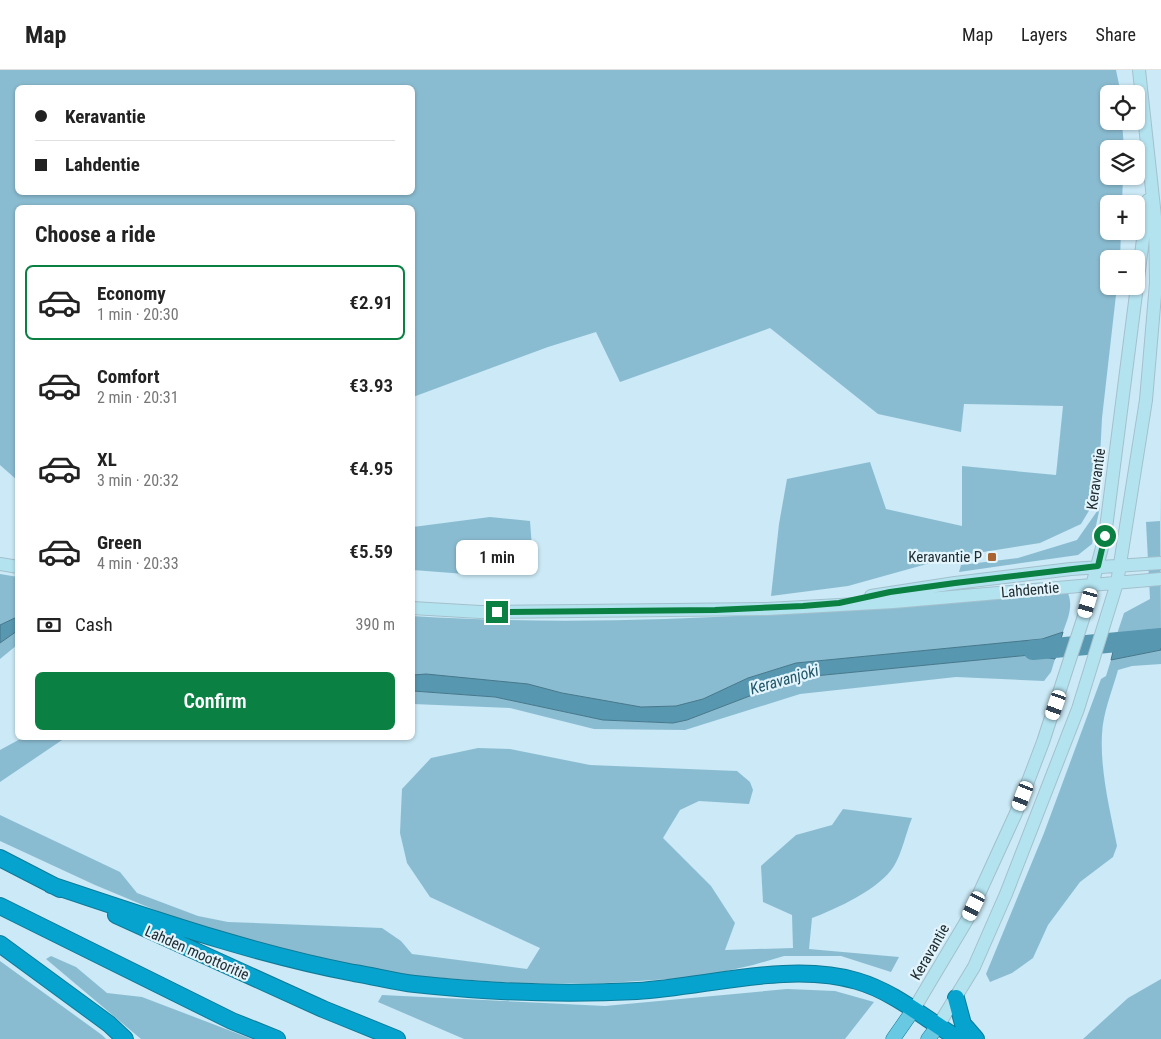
<!DOCTYPE html>
<meta charset="utf-8">
<style>
:root{--surface:#fff;--page:#f2f2f2;--text:#222;--muted:#767676;--line:#e0e0e0;--accent:#0b8043}
body{margin:0;font-family:"Roboto Condensed",sans-serif;background:var(--page);color:var(--text);height:100vh;display:flex;flex-direction:column;font-size:19px;white-space:nowrap}
*{box-sizing:border-box;margin:0}
p{font-size:16px;color:var(--muted)}
.icon{flex:none;width:28px;height:28px;fill:none;stroke:currentColor;stroke-width:2;stroke-linecap:round;stroke-linejoin:round}
.map{position:relative;flex:1;overflow:hidden}
.panel{position:absolute;left:15px;top:135px;width:400px;height:535px;display:flex;flex-direction:column;background:var(--surface);border-radius:8px;box-shadow:0 1px 4px #0004}
.panel>*{flex:none}
.hud{position:absolute;left:15px;top:15px;width:400px;height:110px;border-radius:8px;box-shadow:0 1px 4px #0004;display:grid;align-content:center;height:110px;padding:0 20px;background:var(--surface)}
.tools{position:absolute;left:1100px;top:15px;display:grid;gap:10px}
.tools a{display:grid;place-items:center;width:45px;height:45px;border-radius:8px;background:var(--surface);box-shadow:0 1px 4px #0004;font-size:25px}
.end{position:absolute;width:22px;height:22px;margin:-11px;border:6px solid #0b8043;background:#fff;box-shadow:0 0 0 2px #fff}
.from{border-radius:50%}
.bubble{position:absolute;height:35px;border-radius:8px;background:var(--surface);box-shadow:0 1px 4px #0004;font-size:16px;font-weight:600;line-height:35px;text-align:center}
.car{position:absolute;width:15px;height:30px;margin:-15px -8px;border-radius:6px;box-shadow:0 0 4px 1px #0007;background:linear-gradient(#fff 24%,#345 0 40%,#fff 0 76%,#345 0 86%,#fff 0)}
.hud b{display:flex;align-items:center;gap:18px;height:48px;font-size:19px}
.hud b+b{border-top:1px solid var(--line)}
.hud i{width:12px;height:12px;background:var(--text)}
ul{padding:0;list-style:none}
li{display:flex;align-items:center;gap:15px;height:75px;margin:0 10px 8px;padding:0 10px;border:2px solid transparent;border-radius:8px}
li div{flex:1}
li b{display:block;font-size:19px}
li em{font-style:normal;font-weight:600}
li.current{border-color:var(--accent)}
li>.icon{width:45px;height:45px;stroke-width:1.5}
h2{padding:0 20px;font-size:22px;line-height:60px}
.pay{display:flex;align-items:center;gap:12px;height:55px;padding:0 20px;font-size:19px}
.pay p{margin-inline-start:auto}
.primary-button{display:flex;gap:10px;margin-top:auto;padding:10px 20px}
.primary-button a{flex:1;height:58px;border-radius:8px;background:var(--accent);color:#fff;font-size:20px;font-weight:600;line-height:58px;text-align:center}
header{display:flex;align-items:center;gap:30px;box-sizing:border-box;height:70px;padding:0 25px;background:var(--surface);border-bottom:1px solid var(--line)}
header strong{font-size:24px}
nav{display:flex;gap:28px;margin-inline-start:auto;font-size:18px}
.map>svg:first-child{display:block}
</style>
<header>
<strong>Map</strong>
<nav><a>Map</a><a>Layers</a><a>Share</a></nav>
</header>
<div class="map">
<svg width="1161" height="969" viewBox="0 0 1161 969">
<rect width="100%" height="100%" fill="#cbe9f6"/>
<path fill="#8abcd1" fill-rule="evenodd" d="M0,0H1116L1121,24H1109V51H1122L1124,79H1109V106H1123L1122,134H1109V161H1121L1120,189H1109V216H1117L1102,348L1100,387L1093,434L1081,454L1040,473L952,487L848,516L771,526L779,454L787,409L870,392L886,439L962,456V396L1056,405L1063,336L964,334L961,362L878,344L770,258L620,312L596,262L548,277L413,327L412,138H18L17,410L0,395ZM18,18H412V122H18Z
M1160,421L1161,560L1117,564L1124,543L1150,529L1146,452L1160,451Z
M1100,437L1092,474L1078,485L959,502L961,495L1018,488L1077,470Z
M490,447L530,451L532,478L465,504L413,500V457Z
M0,504L18,507L17,547L0,555Z
M1067,521C1074,535 1068,548 1063,562L1042,569L796,593L748,608L703,629L677,636L641,637L562,623L528,614L413,605L412,546C631,560 849,540 1067,521Z
M17,561V575L0,589V573Z
M1161,580V594L1132,596L1118,600C1112,621 1103,643 1102,664C1100,701 1110,740 1117,776L1113,787L1080,812L1048,855L1033,888L1012,903L990,912L986,904L1044,763L1101,609L1106,606L1111,590Z
M1030,585L1055,589L1051,602L1044,611L956,607L800,624L685,660L594,659L510,638L413,634L412,621L495,627L603,650L673,653L687,650L781,614L804,607Z
M22,668H65L0,712V680Z
M478,678L510,679L590,695L737,701L750,712L753,720L749,734L699,731L680,740L663,768L711,816L735,853L725,880L793,878L792,845L763,832L761,796L796,765L832,755L843,739L912,748C906,763 902,783 894,796C880,819 836,839 812,848L809,879L899,887L891,902L841,886H784L753,895L700,907L608,913H512L415,906L313,890L179,850L95,815L0,771V745L120,802L137,823L198,846L228,852L382,858L401,871L412,884L527,899L540,878L430,827L407,793L400,763L402,719L431,688Z
M51,886L76,897L107,923L142,927L252,969H141L46,889Z
M0,891L102,965L106,969H0Z
M1161,909V969H1083L1128,928Z
M787,919L835,921L874,932L845,969H464L378,932L382,925L605,936Z"/>
<path fill="#5797b0" stroke="#47778a" d="M17,547V561L0,573V555Z
M1149,560H1161V580L1111,590L1117,564Z
M1063,562L1055,589L1030,585L804,607L781,614L687,650L673,653L603,650L495,627L413,621V605L426,604L528,614L562,623L641,637L676,636L703,629L748,608L796,593L1042,569Z"/>
<g fill="none" stroke-linecap="round" stroke-linejoin="round">
<path stroke="#5797b0" stroke-width="20" d="M1033,580L1161,568"/>
<g stroke="#a3c0cc" stroke-width="14">
<path id="secondary" d="M0,494L18,497
M871,526L955,513L1071,499L1161,493
M412,538L480,542L767,539L893,532L1161,509
M914,939L967,850L1016,743L1043,672L1084,546L1105,466L1148,130
M938,956L974,897L1006,824L1078,639L1117,513L1146,330L1156,213L1155,147L1139,0"/>
</g>
<g stroke="#0f7a97" stroke-width="15">
<path id="primary" d="M893,969L914,939
M928,969L938,956"/>
</g>
<g stroke="#0f7a97" stroke-width="18">
<path id="highway" d="M0,788L60,819
M51,815C151,848 250,883 354,903C374,906 395,912 415,914C488,922 563,925 637,921C706,917 790,891 857,911C895,922 925,949 959,969
M0,836L232,951L277,969
M116,845L323,939L397,969
M0,874L109,954L125,969
M956,928L963,954L976,969"/>
</g>
<use href="#secondary" stroke="#b4e3f0" stroke-width="12"/>
<use href="#primary" stroke="#69c8e2" stroke-width="14"/>
<use href="#highway" stroke="#05a3ce" stroke-width="16"/>
</g>
<g fill="none" stroke-linecap="round" stroke-linejoin="round">
<path stroke="#0b8043" stroke-width="6" d="M497,542L715,540L803,536L839,533L890,522L955,513L1098,496L1105,466"/>
</g>
<rect fill="#a86433" stroke="#e2f4fc" stroke-width="2" x="987" y="482" width="10" height="10" rx="2.5"/>
<g text-anchor="middle" stroke-width="4.5" stroke-linejoin="round" paint-order="stroke">
<g font-size="15" fill="#222d32" stroke="#e2f4fc">
<text transform="translate(1096 409) rotate(-82)" y="5">Keravantie</text>
<text transform="translate(1030 520) rotate(-5)" y="5">Lahdentie</text>
<text transform="translate(930 882) rotate(-60)" y="5">Keravantie</text>
<text transform="translate(197 883) rotate(24)" y="5">Lahden moottoritie</text>
</g>
<g font-size="15" fill="#222d32" stroke="#e2f4fc" text-anchor="end">
<text x="982" y="492">Keravantie P</text>
</g>
<g font-size="16" font-style="italic" fill="#225669" stroke="#e2f4fc">
<text transform="translate(784 609) rotate(-16)" y="6">Keravanjoki</text>
</g>
</g>
</svg>
<div class="tools">
<a><svg class="icon" aria-label="locate" viewBox="0 0 24 24"><circle cx="12" cy="12" r="6"/><path d="M12 2v4M12 18v4M2 12h4M18 12h4"/></svg></a>
<a><svg class="icon" aria-label="layers" viewBox="0 0 24 24"><path d="M12 4l9 5-9 5-9-5zM3 14l9 5 9-5"/></svg></a>
<a>+</a>
<a>−</a>
</div>
<i class="end from" style="left:1105px;top:466px"></i>
<i class="end" style="left:497px;top:542px"></i>
<div class="bubble" style="left:456px;top:470px;width:82px">1 min</div>
<i class="car" style="left:1088px;top:533px;rotate:196deg"></i>
<i class="car" style="left:1056px;top:635px;rotate:199deg"></i>
<i class="car" style="left:1023px;top:726px;rotate:201deg"></i>
<i class="car" style="left:974px;top:836px;rotate:206deg"></i>
<div class="hud">
<b><i class="from"></i>Keravantie</b>
<b><i></i>Lahdentie</b>
</div>
<section class="panel">
<h2>Choose a ride</h2>
<ul>
<li class="current"><svg class="icon" aria-label="car" viewBox="0 0 24 24"><path d="M5 17H2v-5l4-1 3-4h7l3 4 3 1v5h-3M9 17h6M6 11h13"/><circle cx="7" cy="17" r="2"/><circle cx="17" cy="17" r="2"/></svg><div><b>Economy</b><p>1 min · 20:30</p></div><em>€2.91</em></li>
<li><svg class="icon" aria-label="car" viewBox="0 0 24 24"><path d="M5 17H2v-5l4-1 3-4h7l3 4 3 1v5h-3M9 17h6M6 11h13"/><circle cx="7" cy="17" r="2"/><circle cx="17" cy="17" r="2"/></svg><div><b>Comfort</b><p>2 min · 20:31</p></div><em>€3.93</em></li>
<li><svg class="icon" aria-label="car" viewBox="0 0 24 24"><path d="M5 17H2v-5l4-1 3-4h7l3 4 3 1v5h-3M9 17h6M6 11h13"/><circle cx="7" cy="17" r="2"/><circle cx="17" cy="17" r="2"/></svg><div><b>XL</b><p>3 min · 20:32</p></div><em>€4.95</em></li>
<li><svg class="icon" aria-label="car" viewBox="0 0 24 24"><path d="M5 17H2v-5l4-1 3-4h7l3 4 3 1v5h-3M9 17h6M6 11h13"/><circle cx="7" cy="17" r="2"/><circle cx="17" cy="17" r="2"/></svg><div><b>Green</b><p>4 min · 20:33</p></div><em>€5.59</em></li>
</ul>
<div class="pay"><svg class="icon" aria-label="cash" viewBox="0 0 24 24"><path d="M3 7h18v10H3z"/><circle cx="12" cy="12" r="2"/></svg>Cash<p>390 m</p></div>
<div class="primary-button"><a>Confirm</a></div>
</section>
</div>
